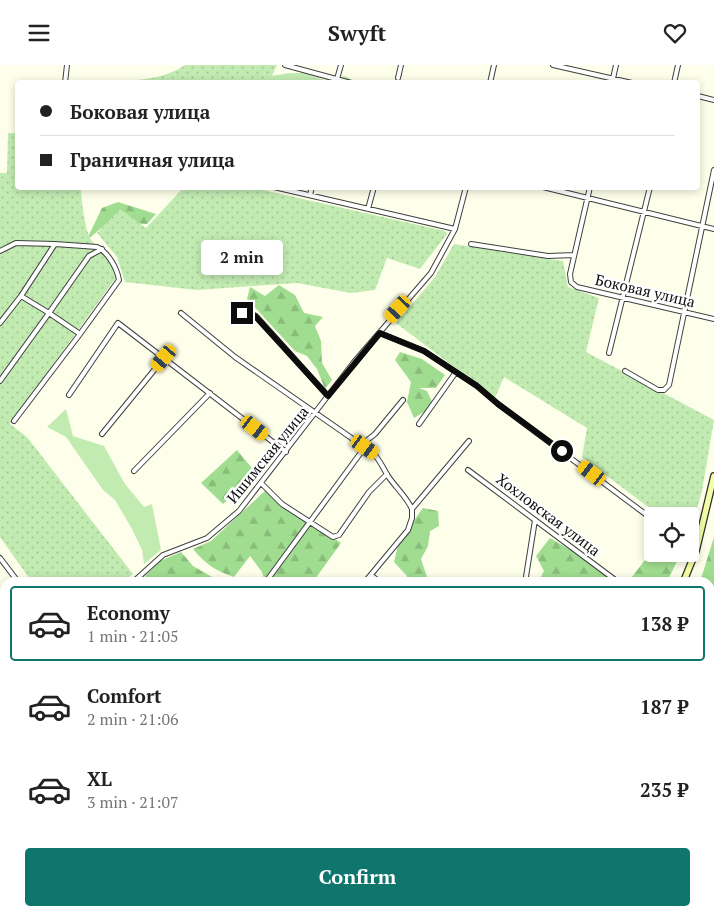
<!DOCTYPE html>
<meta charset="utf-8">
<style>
:root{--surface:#fff;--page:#f6f6f6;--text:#222;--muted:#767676;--line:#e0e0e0;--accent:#0f766e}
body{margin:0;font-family:"PT Serif",serif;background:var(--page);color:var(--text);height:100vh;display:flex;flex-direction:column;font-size:19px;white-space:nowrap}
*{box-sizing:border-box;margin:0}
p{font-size:16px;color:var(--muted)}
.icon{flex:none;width:28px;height:28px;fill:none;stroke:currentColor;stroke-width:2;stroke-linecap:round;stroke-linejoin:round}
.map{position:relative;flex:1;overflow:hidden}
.panel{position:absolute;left:0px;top:512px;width:715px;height:339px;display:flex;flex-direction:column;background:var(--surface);border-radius:15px 15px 0 0;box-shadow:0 2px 8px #0003}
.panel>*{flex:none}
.guide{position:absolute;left:15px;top:15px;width:685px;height:110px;border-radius:5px;box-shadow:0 2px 8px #0003;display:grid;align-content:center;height:110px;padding:0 25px;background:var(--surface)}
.fabs{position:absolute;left:644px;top:442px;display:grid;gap:10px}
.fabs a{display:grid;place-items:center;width:55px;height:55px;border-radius:5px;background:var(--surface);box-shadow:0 2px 8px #0003;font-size:25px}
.end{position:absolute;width:22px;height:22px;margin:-11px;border:6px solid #0c0c0c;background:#fff;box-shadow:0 0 0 2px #fff}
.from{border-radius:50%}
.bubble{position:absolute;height:35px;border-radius:5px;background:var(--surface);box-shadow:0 2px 8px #0003;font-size:16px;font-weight:700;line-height:35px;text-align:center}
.car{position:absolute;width:15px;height:30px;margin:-15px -8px;border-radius:6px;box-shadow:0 0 4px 1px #0007;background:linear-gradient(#f5c518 24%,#345 0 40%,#f5c518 0 76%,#345 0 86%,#f5c518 0)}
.guide b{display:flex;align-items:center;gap:18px;height:48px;font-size:19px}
.guide b+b{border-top:1px solid var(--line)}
.guide i{width:12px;height:12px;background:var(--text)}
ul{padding:9px 0 0;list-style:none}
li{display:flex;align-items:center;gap:15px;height:75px;margin:0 10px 8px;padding:0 15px;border:2px solid transparent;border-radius:5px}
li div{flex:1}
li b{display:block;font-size:19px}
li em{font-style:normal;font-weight:700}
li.on{border-color:var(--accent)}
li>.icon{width:45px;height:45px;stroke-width:1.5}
.action{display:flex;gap:10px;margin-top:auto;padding:10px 25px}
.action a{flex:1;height:58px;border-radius:5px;background:var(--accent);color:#fff;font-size:20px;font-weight:700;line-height:58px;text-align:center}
header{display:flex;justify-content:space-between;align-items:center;height:65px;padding:0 25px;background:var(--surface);font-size:22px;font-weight:700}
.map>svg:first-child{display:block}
</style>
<header><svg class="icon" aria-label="menu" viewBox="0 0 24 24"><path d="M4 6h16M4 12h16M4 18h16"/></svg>Swyft<svg class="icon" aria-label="heart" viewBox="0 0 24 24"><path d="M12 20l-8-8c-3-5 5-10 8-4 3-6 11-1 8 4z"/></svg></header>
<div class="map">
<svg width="714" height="851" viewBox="0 0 714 851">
<defs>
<pattern id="forest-firs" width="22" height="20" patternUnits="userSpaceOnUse" patternTransform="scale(1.25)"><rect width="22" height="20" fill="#a0dd90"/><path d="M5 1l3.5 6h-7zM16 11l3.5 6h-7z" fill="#89bc7b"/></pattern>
<pattern id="garden-dots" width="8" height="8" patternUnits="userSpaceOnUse" patternTransform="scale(1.25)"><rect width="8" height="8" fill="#c2ebb2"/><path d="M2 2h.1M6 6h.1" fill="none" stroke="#a6c898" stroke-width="1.8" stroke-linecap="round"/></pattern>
</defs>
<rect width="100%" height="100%" fill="#feffea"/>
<path fill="#c2ebb2" d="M289,8H305L324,15L345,11L356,17L262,18L259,13Z
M66,344L73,371L104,381L125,419L144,442L152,439L161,485L144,499L142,485L132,464L115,435L103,425L66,372L47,362Z"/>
<path fill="url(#forest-firs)" d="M118,137L156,149L147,159L127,158L114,152L86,176L102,143Z
M279,220L295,230L304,248L323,252L315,261L321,276L322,298L332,315L325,324L317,304L307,291L295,286L247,234L250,222L265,231Z
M400,287L422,294L445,310L436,323H419L427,326L434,341L414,353L407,337L411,317L395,295Z
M237,385L256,408L223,439L201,418Z
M266,425L341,478L315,514L320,518L265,517L262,507L250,491L234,512C216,506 205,499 193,484L211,476Z
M423,443L438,446L439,461L430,466L428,481L421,494L427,512L421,515L422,517H405L407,511L394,497L399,476Z
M714,472V851H536L538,846H710V518L700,517Z
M550,473L595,499L613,517H538L544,506L536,491Z
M652,486V489H670L679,492L667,517H628Z
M181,487L193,501L221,517H158L150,516L145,511L160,496Z
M401,846H503L500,851H397Z"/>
<path fill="url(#garden-dots)" d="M185,0H277L269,17H105C132,15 162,16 185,0Z
M8,68H17L18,122L81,123C81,133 85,168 92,176C101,187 113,195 118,210L10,359L27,372L133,509L123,517H32L0,472V108H7Z
M254,123L445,166L447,169L420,204L387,193L375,225L351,228L297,218L197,225L125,217L117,192L97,168L120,144L146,163L183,123Z
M454,179L563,196L568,222L599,233L586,287L714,355L702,426L690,467V451H660L582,392L587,363L504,312L495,333L396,258L435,212Z
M236,846H396L392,851H239Z"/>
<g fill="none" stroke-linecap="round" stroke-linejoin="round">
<g stroke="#3f3f3f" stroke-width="6">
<path id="minor" d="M285,0L351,18
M553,0L632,18
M398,13L401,0
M337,14L341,0
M65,18L67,0
M490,18L494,0
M612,18L616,0
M674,18L678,0
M698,31L714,35
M274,122L455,164
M543,122L714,164
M590,122L570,209L571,217L577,222L714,254
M310,130L312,122
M368,144L374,122
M55,179L97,182C108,187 117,203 119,215L80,269
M471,179L548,191L574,190
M0,186L16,178L55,179L21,231L0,258
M21,231L49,248L89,191L102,184
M232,240L242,248L247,247L256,251L328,331
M181,248L235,292L373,388C380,395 383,403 388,411C396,423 406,431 412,444
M379,268L424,286L477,321L498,339L652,454
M609,288L650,122
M625,306L658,325H664L669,320L714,105
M0,316L49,248L80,269L14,356
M69,330L118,258L286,387
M419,359L456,307
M102,369L164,293
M361,380L375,369L403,335
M468,405L614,514
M134,406L210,328
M262,419L282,439L333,472L339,470L369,427L387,409
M0,493L19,518
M371,510L381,518
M132,518L163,490L207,473L239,446L354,297L431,208L455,164L466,122
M265,518L365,382
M364,518L408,465L412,453V444L469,376
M525,518L535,455
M0,650L5,645
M0,844L5,840"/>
</g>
<g stroke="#3f3f3f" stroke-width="8">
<path id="tertiary" d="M0,799L5,805
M41,846L46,851"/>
</g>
<g stroke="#2e2e2e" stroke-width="8">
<path id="secondary" d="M683,518L696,486L714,411
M518,851L520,846"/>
</g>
<use href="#minor" stroke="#fff" stroke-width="4"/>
<use href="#tertiary" stroke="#fff" stroke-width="5"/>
<use href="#secondary" stroke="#f4ffa5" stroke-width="5.5"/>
</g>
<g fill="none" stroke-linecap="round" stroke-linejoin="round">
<path stroke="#0c0c0c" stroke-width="6" d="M242,248L247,246L256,252L328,331L380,268L424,286L477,321L498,339L562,386"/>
</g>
<g text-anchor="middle" stroke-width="5" stroke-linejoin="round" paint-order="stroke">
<g font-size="15" fill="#0c0c0c" stroke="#fff">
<text transform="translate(645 226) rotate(13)" y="5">Боковая улица</text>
<text transform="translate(268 390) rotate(-51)" y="5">Ишимская улица</text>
<text transform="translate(548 450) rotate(37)" y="5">Хохловская улица</text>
</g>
</g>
</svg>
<div class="fabs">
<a><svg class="icon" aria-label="locate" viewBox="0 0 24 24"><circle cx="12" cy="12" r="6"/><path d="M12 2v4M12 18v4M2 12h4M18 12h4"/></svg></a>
</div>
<i class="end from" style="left:562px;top:386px"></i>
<i class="end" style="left:242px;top:248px"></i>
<div class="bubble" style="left:201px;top:175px;width:82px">2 min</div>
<i class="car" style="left:398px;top:244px;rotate:222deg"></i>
<i class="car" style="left:164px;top:293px;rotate:220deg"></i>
<i class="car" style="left:255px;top:363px;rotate:128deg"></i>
<i class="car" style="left:365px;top:382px;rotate:125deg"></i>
<i class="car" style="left:592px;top:408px;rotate:307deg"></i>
<div class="guide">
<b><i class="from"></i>Боковая улица</b>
<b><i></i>Граничная улица</b>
</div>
<section class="panel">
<ul>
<li class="on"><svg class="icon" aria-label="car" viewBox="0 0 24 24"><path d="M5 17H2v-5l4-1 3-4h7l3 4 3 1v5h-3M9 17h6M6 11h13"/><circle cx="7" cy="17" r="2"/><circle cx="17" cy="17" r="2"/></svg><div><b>Economy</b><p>1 min · 21:05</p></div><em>138 ₽</em></li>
<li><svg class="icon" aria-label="car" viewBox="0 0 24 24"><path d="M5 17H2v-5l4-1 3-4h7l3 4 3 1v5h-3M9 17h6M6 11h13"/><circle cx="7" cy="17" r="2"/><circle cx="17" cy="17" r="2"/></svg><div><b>Comfort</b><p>2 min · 21:06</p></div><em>187 ₽</em></li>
<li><svg class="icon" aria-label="car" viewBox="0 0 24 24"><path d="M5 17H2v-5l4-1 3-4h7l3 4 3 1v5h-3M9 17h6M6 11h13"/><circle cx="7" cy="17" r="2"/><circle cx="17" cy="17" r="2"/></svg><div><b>XL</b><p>3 min · 21:07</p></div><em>235 ₽</em></li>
</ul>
<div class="action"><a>Confirm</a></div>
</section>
</div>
